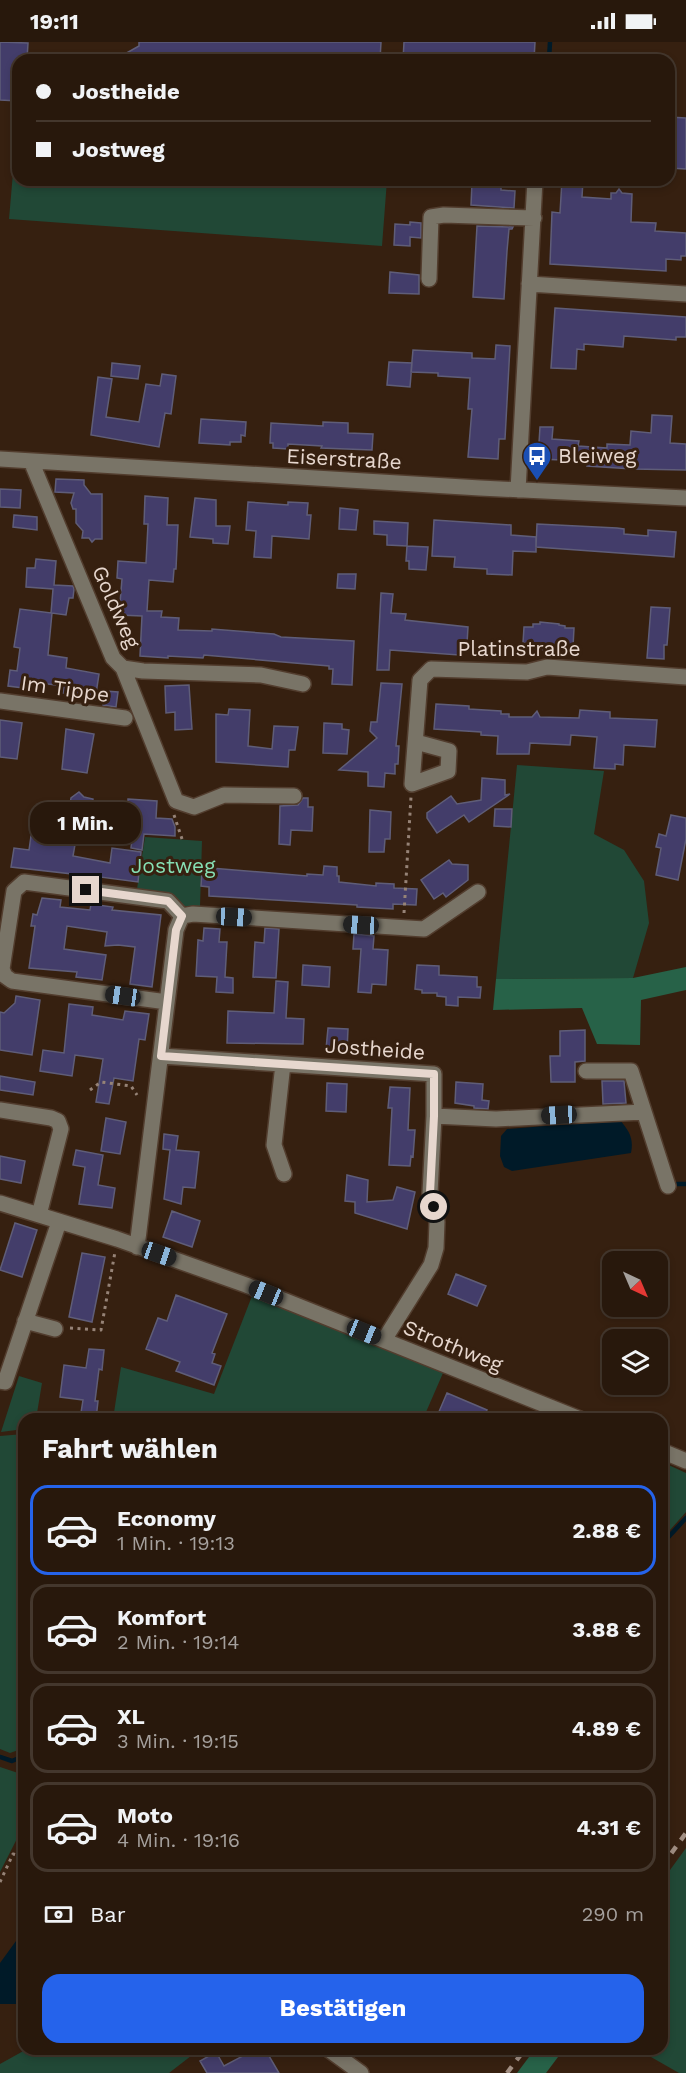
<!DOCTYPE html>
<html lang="de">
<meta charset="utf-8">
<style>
:root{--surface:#28180c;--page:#302115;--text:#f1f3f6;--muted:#a5a09d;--line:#44372d;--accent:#2563eb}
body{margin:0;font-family:"Work Sans",sans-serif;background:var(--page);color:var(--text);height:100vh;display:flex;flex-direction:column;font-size:22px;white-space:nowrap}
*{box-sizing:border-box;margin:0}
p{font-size:20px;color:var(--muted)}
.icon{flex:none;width:33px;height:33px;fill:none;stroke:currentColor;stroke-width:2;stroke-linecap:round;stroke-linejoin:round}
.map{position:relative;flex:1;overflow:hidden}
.details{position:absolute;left:18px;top:1371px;width:650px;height:642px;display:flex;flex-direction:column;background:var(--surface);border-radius:18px;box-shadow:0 3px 9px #0003,0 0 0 2px var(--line)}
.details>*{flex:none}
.guide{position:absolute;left:12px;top:12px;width:663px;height:132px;border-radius:18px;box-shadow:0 3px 9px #0003,0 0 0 2px var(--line);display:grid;align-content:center;height:132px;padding:0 24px;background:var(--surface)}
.needle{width:39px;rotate:136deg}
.buttons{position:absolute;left:602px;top:1209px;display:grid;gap:12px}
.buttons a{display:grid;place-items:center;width:66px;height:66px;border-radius:12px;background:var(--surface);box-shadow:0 3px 9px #0003,0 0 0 2px var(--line);font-size:30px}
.end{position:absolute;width:27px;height:27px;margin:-14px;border:8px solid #e7d7ce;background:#111;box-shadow:0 0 0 3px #111}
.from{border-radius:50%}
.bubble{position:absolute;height:42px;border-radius:18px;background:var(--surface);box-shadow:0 3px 9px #0003,0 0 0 2px var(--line);font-size:20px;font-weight:700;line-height:42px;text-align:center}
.car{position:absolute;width:18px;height:36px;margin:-18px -9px;border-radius:8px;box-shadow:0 0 4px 2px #0007;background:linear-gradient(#222 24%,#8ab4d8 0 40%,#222 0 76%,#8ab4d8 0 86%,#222 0)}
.guide b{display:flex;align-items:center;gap:21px;height:57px;font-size:22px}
.guide b+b{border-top:2px solid var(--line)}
.guide i{width:15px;height:15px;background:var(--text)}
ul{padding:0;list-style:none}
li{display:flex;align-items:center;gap:18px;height:90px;margin:0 12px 9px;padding:0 12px;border:3px solid var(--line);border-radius:18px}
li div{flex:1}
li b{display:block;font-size:22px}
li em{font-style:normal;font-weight:700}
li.on{border-color:var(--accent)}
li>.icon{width:54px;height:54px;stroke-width:1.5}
h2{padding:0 24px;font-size:27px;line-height:72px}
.pay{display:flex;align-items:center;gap:15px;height:66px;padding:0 24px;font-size:22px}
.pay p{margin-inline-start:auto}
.primary-button{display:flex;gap:12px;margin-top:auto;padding:12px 24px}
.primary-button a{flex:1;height:69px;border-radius:18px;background:var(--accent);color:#fff;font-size:24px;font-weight:700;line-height:69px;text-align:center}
.status{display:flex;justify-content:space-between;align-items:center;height:42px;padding:0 30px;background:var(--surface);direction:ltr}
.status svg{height:16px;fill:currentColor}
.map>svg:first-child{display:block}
</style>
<div class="status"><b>19:11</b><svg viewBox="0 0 49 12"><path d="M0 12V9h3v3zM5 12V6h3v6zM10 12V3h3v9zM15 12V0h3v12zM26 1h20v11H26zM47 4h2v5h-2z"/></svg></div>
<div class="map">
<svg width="686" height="2031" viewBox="0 0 686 2031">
<rect width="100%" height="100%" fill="#362010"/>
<path fill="#214836" d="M18,73V138H387L382,204L9,177Z
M517,723L604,729L594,792L624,808L644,839L649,881L633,936L496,937Z
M145,795L202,799L200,865L184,864L172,852L137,847Z
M252,1254L443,1331L423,1377H113L121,1325L214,1352Z
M19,1334L42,1341L36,1377H24V1387L1,1390Z
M24,1392V1706L10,1711L0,1707V1394Z
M662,1420L686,1431V1470L662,1497Z
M0,1725L24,1733V1783L0,1830Z
M686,1806V2031H679L637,2007H662V1839Z
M27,2007H200L169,2031H0V2022Z"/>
<path fill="#276248" d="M686,925V948L641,958L640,1003L597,1002L582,966L493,968L496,937L633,936Z
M535,2007H564L546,2031H517Z"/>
<path fill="#001a28" d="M620,1078C629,1089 634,1096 631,1111L512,1129L504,1125L500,1114L501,1094L507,1087Z
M24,1888V1957L16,1962H0V1921Z"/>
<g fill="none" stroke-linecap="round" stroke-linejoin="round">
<path stroke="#001a28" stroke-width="4.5" d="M549,18L550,0
M677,1142H686
M662,1502L686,1476
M0,1715L12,1719L24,1714"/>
</g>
<path fill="#433d6a" stroke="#5f5d78" stroke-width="1.5" d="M0,0L28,1L27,18H18V59L0,58Z
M139,0H381L380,18H114L139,4Z
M404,0H535L534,18H403Z
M669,75L686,76V127L669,126Z
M562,138H583L582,155L611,157V151H616L619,147L622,151L632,152L631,180L656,181L655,189L686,191V214H681V218L666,217V229L550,222L552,170L560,171Z
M472,141L501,144V148L515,149L514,166L471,163Z
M410,180L421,181V196L410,195V204L394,203L395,182L410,183Z
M477,184L513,185L512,187H509L507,209L504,257L473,255Z
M390,230L419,233V252L389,251Z
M555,266L686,275V295H676V298L624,294L623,305L584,302V308L577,307L576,327L551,326Z
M496,303L510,304L505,397H499L498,417L468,415L472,367H468L470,336L438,334V331L411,330L413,308L472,311V316L495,317Z
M389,320L412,321L410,345L387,343Z
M112,321L140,324L138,337L111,334Z
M162,332L176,334L171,372L165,371L159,405L91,393L98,335L112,337L106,375L139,380L146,342L160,344Z
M652,373L672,374L670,401L686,402V428L633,427L587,424L588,419L538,417L540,385H553L552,397L579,399L578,404L607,406V402L630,403L631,389L651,391Z
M201,377L246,380L245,394L241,393V400H230V403L199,401Z
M323,380L348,381V391L373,392L372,408L321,406L322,404L288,402V407L273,406V401H270L271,381L323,384Z
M56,437L84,438V443L91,452H102V497H95L92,500L89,496H82L83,489L76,481V467H73L71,461L74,451L55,450Z
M0,447L21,448L20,466L0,465Z
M145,454L168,456L167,483H178L176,527H174L173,540L149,538L147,569H162L161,575L179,576L178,588L212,589V587L274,592L281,595L354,599L352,643L332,642L333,627H329V624L204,613L203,616L168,614V616L140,614L142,574L119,573L122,537L117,536L118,519L146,521L148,482H144Z
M195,456L216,458V484H230L228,502L213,501V497L190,495Z
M248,460L288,463V460L308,461L307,473H311L309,497L272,494L271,516L254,515L256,489L246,488Z
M340,466L358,468L356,488L339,487Z
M14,473L37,475V488L13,485Z
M434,478L511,483V493L536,495V510L513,509L512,533L487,532V527L454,525L455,515L432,514Z
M374,479L408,481L407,504L387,503V493L374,492Z
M537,482L617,486L624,487V492L648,494V488L676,490L674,515L536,505Z
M407,504L428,505L426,528L409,527V519H406Z
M36,517L56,519L54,543L73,544L74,547L73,556H69L66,573L52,571L48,613L67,616L66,626L99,632L95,658L63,651L64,644L40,641L39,648L8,644L10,628L17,629L20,606L14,605L20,567L51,571L53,547L26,545L27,526H35Z
M338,532H356L355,547L337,546Z
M381,551L393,552L391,571L406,572L405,578L468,585L467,602L460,601L459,613L390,608L389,628H377Z
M651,565L670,566L667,603H664V617L647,616Z
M540,580L559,582V583L565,584V586H574L573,605L564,604V609L532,607V601H523L524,585H533V582H540Z
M381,641L402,642L396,704H399L398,722H395V732L385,731L384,745L368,744V730L339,728L377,696L370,689L371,680H377Z
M189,643L192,687L175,688V670L166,671L165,644Z
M105,649L118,650L116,665L103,663Z
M436,662L469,664V667L501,669V672H509V675H532L537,669L540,675L579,676L580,668L610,670V676L657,678L655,705L624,703L623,723L615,722V727L594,726L597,695L571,693L570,703L530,701L529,712H497L498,694L481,693V690L434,687Z
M229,667L250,668L248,704L272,707L274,684L298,685L295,708H289L288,725L216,720V672L228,673Z
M0,678L22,681L17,717L0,715Z
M324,681L342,682V687L349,688L347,712L323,711Z
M66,687L94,692L87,731L62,727Z
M482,736L505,738V753L510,752L469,780L464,773L437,791L427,776V771L451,754L457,762L481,758Z
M79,750L84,755L93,757L90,780L122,784L121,794L77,791L73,814L110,821L112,806L141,810L138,840L93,834V838L81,836V833L11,825L14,806L29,808L31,794L52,797L55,777L67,782L71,756Z
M303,756H308V765H313L312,789L291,788L290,803L279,802L280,764L298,763Z
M128,757L157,759L156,776L172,777L175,785V794L144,792L142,808L131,806L134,781H127Z
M495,767H512L511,785L494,784Z
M370,768L391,770L390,797H385L384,810H369Z
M671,773L686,776V797L678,838L656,833L661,806L656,805L659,792L666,794Z
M449,818L452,822L468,823V838L446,855L443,851L434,857L421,838Z
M324,824L337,825V834H339V840L376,844V841L394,842V846L417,847L416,863L393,862V867L357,865V863L209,854V845L201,844L202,828L210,829L211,826L307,834V832L323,833Z
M42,856L61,858L60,865L90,868L91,862L113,865L112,868L161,873L152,945L130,942L135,905L118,903L105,904L107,890L67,884L64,907L106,913L102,938L76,935L77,930L29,926L35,884H31L33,872L37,873Z
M204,886L220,887L219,900H227L225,935L233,936V951L216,950L217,935L196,934L198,898L203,899Z
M265,886L279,887L276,936L253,935L255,900L264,901Z
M354,892L374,894L373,907L388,908L386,943L372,942L371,951L358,950L361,907H353Z
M303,923L330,925L329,945L302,943Z
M417,923L439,924V933L477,935V945H481L480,956L458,955V964L446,963V955L437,954V951H422V948L415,947Z
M276,939L288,940L286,976L304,977L303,1002L227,1001L228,969L274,971Z
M16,954L40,958L32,1013L0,1008V970L4,971L15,961Z
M69,962L93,965L92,973L123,978L125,969L149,972L145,998L139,997L133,1039L114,1036L109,1062L96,1060L103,1017L75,1013L72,1034L40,1029L43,1008L64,1011Z
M328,986L348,987L347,1009L326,1007Z
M585,988V1019L575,1020V1040H551L550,1014H560V989Z
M0,1034L35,1040L33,1053L0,1048Z
M602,1039H624L626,1061L603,1062Z
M456,1040L483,1042L482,1058L489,1059L488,1067L474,1066V1064L455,1061Z
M327,1041L347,1042L346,1070L326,1069Z
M390,1045L410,1046L408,1088H415L413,1115L411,1114L410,1124L389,1123L392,1066H388Z
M106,1076L126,1080L120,1112L101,1109Z
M164,1092L178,1094L176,1108L199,1110L195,1146L183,1145L181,1162L164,1157L170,1108L163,1107Z
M76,1108L103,1113L98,1143L115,1146L112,1166L79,1162L85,1125L73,1123Z
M0,1114L25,1119L21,1141L0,1137Z
M347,1133L368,1138L367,1160L393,1158L397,1145L415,1150L407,1187L355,1171V1160L345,1159Z
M172,1169L200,1179L192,1205L163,1195Z
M15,1181L37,1188L22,1235L0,1228Z
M82,1211L105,1215L92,1280L69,1275Z
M456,1232L486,1244L477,1264L448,1252Z
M176,1253L227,1272L212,1311L215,1312L212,1321L221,1324L214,1343L176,1329L180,1320L146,1307L158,1276L167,1279Z
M89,1307L104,1308L102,1328L99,1327L95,1359H98L96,1377H80L83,1358L60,1355L64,1323L86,1326Z
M447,1351L487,1368L483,1377H449L438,1372Z
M256,2007H265L279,2031H207L200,2019L216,2010L224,2024Z"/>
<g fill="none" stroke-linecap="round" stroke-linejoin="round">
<g stroke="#523d2e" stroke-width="18">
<path id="minor" d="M429,237L431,175L444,173L534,176
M529,242L686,252
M0,417L480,446L686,456
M31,419L113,616L123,626L143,629L261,633L303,642
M518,448L535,138
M123,626L176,759L194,765L224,753L294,754
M0,659L125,676
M416,700L449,709L448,729L412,742L420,638L431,627L527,630L547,625L686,635
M167,960L12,939L5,934L2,927L14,849L24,840L168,859L182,874L193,872L424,887L478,850
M161,1014L434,1032V1074L430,1151L437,1180L436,1206L431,1223L384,1298
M283,1022L274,1103L284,1132
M586,1029H631L668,1144
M0,1068L51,1076L58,1079L61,1087L39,1173
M434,1074L496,1077L644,1070
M0,1161L117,1197L246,1243L580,1377
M137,1205L176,888L182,874
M25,1279L55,1287
M0,1339L5,1340L59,1180
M662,1409L686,1419
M328,2007L361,2031"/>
</g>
<path stroke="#968377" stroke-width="3" stroke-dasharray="3 4.5" stroke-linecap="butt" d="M174,773L182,797
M404,871L411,755
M90,1048L101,1040L131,1044L137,1053
M70,1286L101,1288L115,1210
M0,1840L13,1812L24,1815"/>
<use href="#minor" stroke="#797467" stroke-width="15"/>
<path stroke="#a18e82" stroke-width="4.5" stroke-dasharray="8 8" stroke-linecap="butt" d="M662,1824L686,1791
M507,2031L525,2007"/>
</g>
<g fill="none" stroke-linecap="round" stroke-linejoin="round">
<path stroke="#e7d7ce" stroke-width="8" d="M86,848L168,859L182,874L176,888L161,1014L434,1032V1074L430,1151L434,1165"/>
</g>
<defs>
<g id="bus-pin" transform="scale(1.5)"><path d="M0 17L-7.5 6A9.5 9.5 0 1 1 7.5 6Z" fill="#1a4fb4" stroke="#362010"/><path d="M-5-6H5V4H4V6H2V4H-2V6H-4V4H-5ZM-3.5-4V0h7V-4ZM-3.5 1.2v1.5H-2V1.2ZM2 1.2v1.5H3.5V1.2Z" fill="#fff"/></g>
</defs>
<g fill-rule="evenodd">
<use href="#bus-pin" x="537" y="414"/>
</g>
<g text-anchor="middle" stroke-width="6" stroke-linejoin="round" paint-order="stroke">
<g font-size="21" fill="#e7d7ce" stroke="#362010" text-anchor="start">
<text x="558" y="421">Bleiweg</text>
</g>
<g font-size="21" fill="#e7d7ce" stroke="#362010">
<text transform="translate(344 417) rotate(3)" y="7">Eiserstraße</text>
<text transform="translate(116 565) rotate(66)" y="7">Goldweg</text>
<text x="519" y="614">Platinstraße</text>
<text transform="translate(65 647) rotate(8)" y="7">Im Tippe</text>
<text transform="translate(375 1007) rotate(4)" y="7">Jostheide</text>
<text transform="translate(453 1304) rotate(22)" y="7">Strothweg</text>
</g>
<g font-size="21" fill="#86dfb4" stroke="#362010">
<text x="173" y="831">Jostweg</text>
</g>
</g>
</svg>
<div class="buttons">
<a><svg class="needle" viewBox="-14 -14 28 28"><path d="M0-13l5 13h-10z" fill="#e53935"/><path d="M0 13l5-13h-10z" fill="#a5a09d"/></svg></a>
<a><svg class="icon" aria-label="layers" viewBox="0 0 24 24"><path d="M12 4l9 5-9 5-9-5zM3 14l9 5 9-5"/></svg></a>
</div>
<i class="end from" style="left:434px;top:1165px"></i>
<i class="end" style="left:86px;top:848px"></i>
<div class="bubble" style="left:30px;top:760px;width:111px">1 Min.</div>
<i class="car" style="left:234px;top:875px;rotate:93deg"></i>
<i class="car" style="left:361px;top:883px;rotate:273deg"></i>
<i class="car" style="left:123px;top:954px;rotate:278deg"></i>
<i class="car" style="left:559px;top:1073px;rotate:267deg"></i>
<i class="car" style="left:159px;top:1212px;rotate:109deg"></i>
<i class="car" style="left:266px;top:1251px;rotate:292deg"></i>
<i class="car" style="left:364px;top:1290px;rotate:112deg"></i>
<div class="guide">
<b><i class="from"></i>Jostheide</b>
<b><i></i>Jostweg</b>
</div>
<section class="details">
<h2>Fahrt wählen</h2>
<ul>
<li class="on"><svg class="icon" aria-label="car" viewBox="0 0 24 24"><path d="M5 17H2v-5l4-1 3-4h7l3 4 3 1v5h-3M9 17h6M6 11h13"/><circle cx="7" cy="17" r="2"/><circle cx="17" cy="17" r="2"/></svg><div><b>Economy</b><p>1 Min. · 19:13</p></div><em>2.88 €</em></li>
<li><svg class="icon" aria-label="car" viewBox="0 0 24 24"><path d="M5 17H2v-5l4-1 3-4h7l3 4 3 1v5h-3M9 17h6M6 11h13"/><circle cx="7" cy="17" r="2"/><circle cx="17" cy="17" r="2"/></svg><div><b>Komfort</b><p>2 Min. · 19:14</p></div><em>3.88 €</em></li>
<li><svg class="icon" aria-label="car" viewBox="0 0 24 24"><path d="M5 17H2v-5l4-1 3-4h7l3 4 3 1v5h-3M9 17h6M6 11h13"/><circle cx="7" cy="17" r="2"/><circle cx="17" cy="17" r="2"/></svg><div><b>XL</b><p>3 Min. · 19:15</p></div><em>4.89 €</em></li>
<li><svg class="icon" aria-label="car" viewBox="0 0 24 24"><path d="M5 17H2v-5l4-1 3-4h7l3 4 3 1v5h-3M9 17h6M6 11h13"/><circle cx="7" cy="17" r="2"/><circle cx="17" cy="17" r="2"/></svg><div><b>Moto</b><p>4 Min. · 19:16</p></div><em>4.31 €</em></li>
</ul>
<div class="pay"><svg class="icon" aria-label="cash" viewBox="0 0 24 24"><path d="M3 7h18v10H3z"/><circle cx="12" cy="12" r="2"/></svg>Bar<p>290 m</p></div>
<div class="primary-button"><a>Bestätigen</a></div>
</section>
</div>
